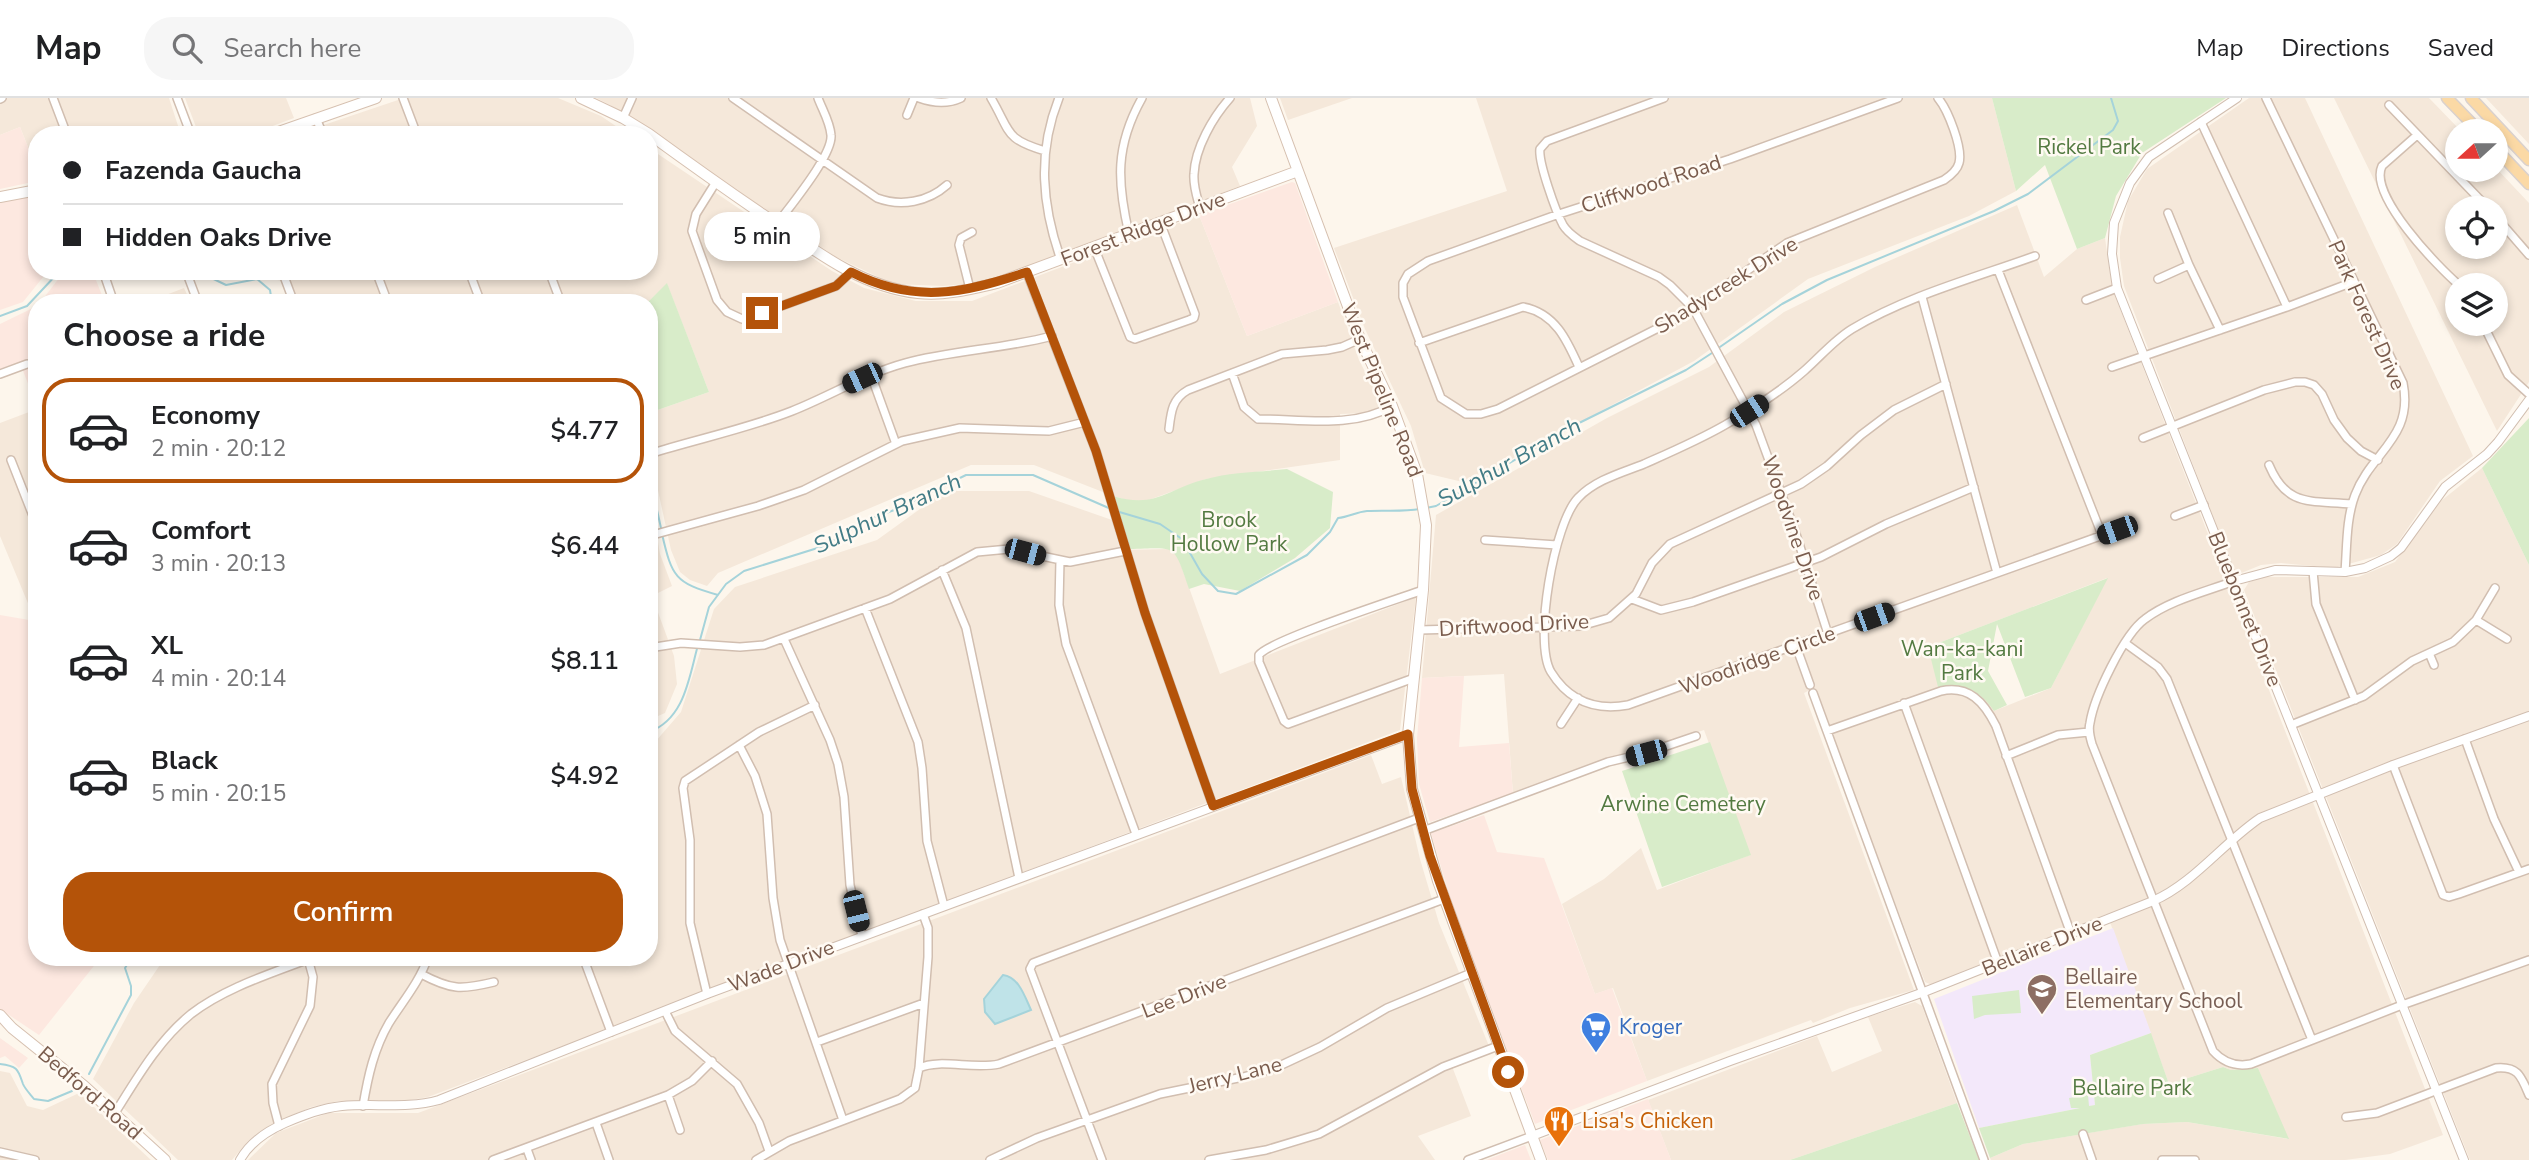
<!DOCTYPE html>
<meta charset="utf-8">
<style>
:root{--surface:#fff;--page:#f6f6f6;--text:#202124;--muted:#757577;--line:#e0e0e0;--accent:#b45309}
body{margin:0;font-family:"Nunito Sans",sans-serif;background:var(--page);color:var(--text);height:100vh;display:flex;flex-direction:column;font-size:26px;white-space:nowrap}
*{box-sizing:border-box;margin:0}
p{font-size:23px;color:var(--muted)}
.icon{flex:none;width:38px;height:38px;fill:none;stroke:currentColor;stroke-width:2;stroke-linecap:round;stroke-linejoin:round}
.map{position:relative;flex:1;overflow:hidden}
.drawer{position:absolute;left:28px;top:196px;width:630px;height:672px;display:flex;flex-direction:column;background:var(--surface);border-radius:28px;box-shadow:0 4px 10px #0003}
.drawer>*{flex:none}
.guide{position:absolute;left:28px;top:28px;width:630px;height:154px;border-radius:28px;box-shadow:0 4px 10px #0003;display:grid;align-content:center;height:154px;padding:0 35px;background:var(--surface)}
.needle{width:46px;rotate:249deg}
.fabs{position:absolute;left:2445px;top:21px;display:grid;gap:14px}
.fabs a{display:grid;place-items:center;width:63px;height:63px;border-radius:50%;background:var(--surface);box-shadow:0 4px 10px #0003;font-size:35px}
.end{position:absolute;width:32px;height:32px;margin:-16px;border:9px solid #b45309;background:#fff;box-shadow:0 0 0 4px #fff}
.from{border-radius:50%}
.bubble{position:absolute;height:49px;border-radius:24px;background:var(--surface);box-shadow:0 4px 10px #0003;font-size:23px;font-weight:600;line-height:49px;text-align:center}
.car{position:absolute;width:21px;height:42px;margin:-21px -10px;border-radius:9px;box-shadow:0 0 5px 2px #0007;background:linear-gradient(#222 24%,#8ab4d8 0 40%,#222 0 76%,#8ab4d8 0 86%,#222 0)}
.guide b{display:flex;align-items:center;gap:24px;height:66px;font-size:26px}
.guide b+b{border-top:2px solid var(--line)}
.guide i{width:18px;height:18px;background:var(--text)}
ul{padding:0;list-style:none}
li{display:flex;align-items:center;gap:21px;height:105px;margin:0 14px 10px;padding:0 21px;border:4px solid transparent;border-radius:28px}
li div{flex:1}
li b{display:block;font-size:26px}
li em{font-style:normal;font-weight:600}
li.active{border-color:var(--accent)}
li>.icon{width:63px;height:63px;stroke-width:1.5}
h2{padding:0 35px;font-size:32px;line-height:84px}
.action{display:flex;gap:14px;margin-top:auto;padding:14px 35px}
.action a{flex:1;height:80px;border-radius:28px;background:var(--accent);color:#fff;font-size:28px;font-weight:600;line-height:80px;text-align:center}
header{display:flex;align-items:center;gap:42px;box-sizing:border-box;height:98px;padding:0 35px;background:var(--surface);border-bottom:2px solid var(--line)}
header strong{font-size:33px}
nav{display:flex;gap:38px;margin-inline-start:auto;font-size:24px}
.search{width:490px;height:63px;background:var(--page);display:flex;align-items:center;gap:18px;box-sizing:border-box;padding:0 24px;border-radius:28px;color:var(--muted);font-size:26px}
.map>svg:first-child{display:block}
</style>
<header>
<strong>Map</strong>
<div class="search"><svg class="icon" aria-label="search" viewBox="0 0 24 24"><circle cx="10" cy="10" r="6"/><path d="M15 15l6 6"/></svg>Search here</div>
<nav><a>Map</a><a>Directions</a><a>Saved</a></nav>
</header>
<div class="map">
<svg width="2529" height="1062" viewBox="0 0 2529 1062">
<rect width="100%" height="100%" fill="#fdf6ec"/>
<path fill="#f5e8da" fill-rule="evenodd" d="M0,0H169L181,37H37V72L20,29L0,37Z
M185,0H286L294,20L249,37H199Z
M404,0H558L601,18L629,37H294Z
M596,0H1250L1257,28L1232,69L1240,88L1024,171L977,185L943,188L893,186L836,159L610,7Z
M1280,0H1352L1288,22Z
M1476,0H1992L2016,93L1969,118L1808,181L1694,263L1467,385L1425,375L1411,328L1365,231L1334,150L1507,93Z
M2249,0H2305L2473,358L2440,383L2397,446L2381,457L2334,470L2281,465L2261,467L2239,476L2234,473L2124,188L2120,160V139L2128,103L2147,71Z
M2334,0H2429L2461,33H2457V72L2496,70L2529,105V284L2497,333ZM2457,110H2496V149H2457ZM2457,187H2496V226H2457Z
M2486,0H2529V46Z
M649,50L832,173L864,190L916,203H972L1199,117L1247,238L1338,204L1359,262L1383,309L1367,315L1340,316V362L1206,381L1146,403H1131L1113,398L1034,367H971L718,475L707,488L690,482L680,474L671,452L649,351V315L709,294L667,186L647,205H299L286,173H649Z
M2017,107L2044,179L2077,151L2105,140L2110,175L2117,203L2443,1037L2390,1056L2345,1062H1991L1990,1060L2023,1046L2142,1026L2187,1024L2288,1041L2258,970L2231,972L2223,969L2169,986L2107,816L1932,887L1925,884L1814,590L1804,595L1914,892L1850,910L1813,925L1811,922L1647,983L1613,890L1595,896L1562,806L1604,781L1641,750L1657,792L1750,757L1704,632L1513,696L1504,576L1422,580L1436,417L1607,320L1709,269L1784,214L1875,169ZM2107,480L2051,590L1994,613L1987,602L1976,594L1964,588L1951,586L1928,549Z
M235,173H278L282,183Z
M184,190L191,205H145Z
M37,311V527L0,438V325Z
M2482,370L2529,467V1062H2470L2244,492L2249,484L2263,479H2358L2395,464L2441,403Z
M649,390L660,456L672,488L652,498L674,558L677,586L665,615L649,622Z
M945,393H1029L1112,422L1120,452L1170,451L1177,456L1220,576L1416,499L1400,632L428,999L399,1004L338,1003L311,1009L270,1027L249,1042L232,1062H178L93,981L134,905L162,864L161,859H649V651L681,614L714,511L735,489L877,442Z
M1371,657L1382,686L1401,679L1420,761L1439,825L1489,948L1450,963L1471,1018L1418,1038L1435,1062H248L276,1035L328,1015H418Z
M1915,904L1922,908L1957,1005L1790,1062H1671L1648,1002L1817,938L1832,974L1882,953L1868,919Z
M0,973L10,975L27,1008L43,1012L79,995L151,1062H0Z"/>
<path fill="#fde8e0" d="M20,29L37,72V83L0,91V37Z
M1292,84L1295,85L1338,204L1247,238L1199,117Z
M37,97V173H48L23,204L0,212V105Z
M94,177L105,205H40L59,180Z
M37,208V309L20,265L0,271V226Z
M0,517L35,523L37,527V859H101L39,937L0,911Z
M1464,578L1459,649L1509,645L1513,696L1430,724L1419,686L1417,641L1422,580Z
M1484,717L1497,754L1544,760L1595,896L1612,890L1647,983L1535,1026L1454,813L1431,735Z
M0,940L28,960L19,970L5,958L0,960Z
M1648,1001L1671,1062H1548L1540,1042Z
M1525,1047L1531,1062H1486Z"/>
<path fill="#f3e8fa" d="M2113,830L2151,935L2090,957L2095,1007L1979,1030L1934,901Z"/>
<path fill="#d8ecc9" d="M1992,0H2226L2142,55L2116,98L2105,140L2077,151L2045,67L2016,93Z
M667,185L709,294L649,315V205H647Z
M2529,320V467L2482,370Z
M1287,371L1333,394L1330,430L1295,460L1240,493L1204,486L1189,491C1173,444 1177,450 1129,451L1113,398C1156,411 1167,391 1206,381C1231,374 1260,374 1287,371Z
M2108,480L2051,590L2025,599L1997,526L1988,573L2007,607L1994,613C1980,592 1963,585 1938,589L1928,549Z
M1710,644L1751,757L1662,789L1622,673Z
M2019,892L2021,915L1985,917L1974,921L1972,898Z
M2151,935L2169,986L2223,969L2231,972L2258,970L2289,1041L2187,1024L2143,1026L2023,1046L1990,1060L1979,1030L2080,1010H2071L2069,1000L2088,997L2089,1008L2095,1007L2090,957Z
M1957,1005L1979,1062H1790Z"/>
<path fill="#bfe3e8" stroke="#a5d3da" stroke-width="2" d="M1003,877C1019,879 1025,899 1031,912L995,926L985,914L984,901Z"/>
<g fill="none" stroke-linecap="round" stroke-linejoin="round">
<path stroke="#a5d3da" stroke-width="2" d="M197,173L226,187L257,181L270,192L272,205
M106,174L132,176L142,173
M0,218L27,208L57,176L88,173
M1717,251L1782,206L1827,182L1994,113L2028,96L2113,32L2118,23L2111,0
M649,376L661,430
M1426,410L1436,408L1571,329L1686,272L1712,255
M1116,413L1160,426L1182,441L1202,476L1218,493L1236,496L1307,457L1330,434L1338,420C1349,419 1356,414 1367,413C1385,412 1402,414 1420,411
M662,436C672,479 675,485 718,497
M700,542L709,509L726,486L744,473L824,448L867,422L897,411L966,377H1033L1111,411
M649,634C685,621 689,579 698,547
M0,966C18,968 18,972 23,986C25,991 31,997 34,1001L48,1003L72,993
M89,976L131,897V888L125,870L132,859"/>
<g stroke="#d1beb0" stroke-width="10">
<path id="minor" d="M53,0L67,37
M177,0L191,37
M403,0L417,37
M733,0L877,100C901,109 928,104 947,87
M919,0C933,5 948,6 961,0
M991,0C1011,34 1004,41 1045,53
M1059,0C1037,55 1042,108 1061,162
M1664,0L1547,43L1540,51C1538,64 1556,114 1563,127C1567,134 1573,138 1580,143L1659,179L1670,187L1693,210L1756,327L1795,433L1828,536
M1898,0L1730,61L1559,116L1428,163L1408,176L1403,185V199L1441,300L1466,316H1481L1498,311L1680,219L1787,145L1944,82C1950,78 1957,73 1959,65C1963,50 1948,12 1938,0
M2266,0L2403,285C2414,340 2371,354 2355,397C2346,421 2347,449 2345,474
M0,1L2,0
M2389,7L2488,110
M907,17L914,0
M316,20L323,37
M623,20L632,0
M2201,24L2287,209
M2416,38L2382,68C2368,97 2438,169 2459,187
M716,84L696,116L692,133L717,202L727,214L742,221L762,215L836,188L851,174
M1200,110C1197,99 1193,88 1194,76C1195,50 1213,19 1230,0
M2168,115L2189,167L2220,232
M2496,119L2529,157
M777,126C790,108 833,57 831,37C830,24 822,11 818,0
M767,133L773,123
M1129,136C1117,84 1115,48 1142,0
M1094,149L1130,239L1135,241L1189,222L1194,220L1195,216L1160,124
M2035,158C1974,180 1907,198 1852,231C1834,242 1820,259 1804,273C1780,294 1753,311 1725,327C1699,342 1671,354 1644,366C1621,375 1595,382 1578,400C1554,425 1533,544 1551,574C1569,603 1595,613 1628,607L2131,427
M1998,172L2102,437
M103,173L114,205
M186,173L198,205
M282,173L294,205
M376,173L388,205
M469,173L481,205
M549,173L561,205
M1027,175L1096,353L1145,515L1213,708
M2158,181L2189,167
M970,191L959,147L961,140L972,134
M1922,199L1997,475
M2086,202L2117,190
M2483,226L2508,277L2529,296
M1419,245L1523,209C1555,215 1567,242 1579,269
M2112,269L2287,209L2353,184
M1232,275L1244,309L1258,321C1301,321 1353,331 1392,308
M0,276L27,266
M871,277L896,346
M1169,331C1171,314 1172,301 1188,292L1282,256L1327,252L1342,249L1360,241
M2143,340L2264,292L2295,284H2305L2314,287L2322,296L2334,322L2347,340L2361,353L2378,362
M649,356C697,341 746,331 792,313C830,298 865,276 905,265C954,252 1004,251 1052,238
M11,362L37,428
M2269,367C2287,410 2311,402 2352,406
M2175,418L2204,407
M649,438L758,408L804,392L902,343L960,330L1049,333L1085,324
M1485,442L1557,447
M1060,462L1059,507L1066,546L1136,736
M942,472L966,530L1019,780
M2313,473L2316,506L2355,602
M2234,483C2205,494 2170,502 2145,521C2124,536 2094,599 2090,625C2088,632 2090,639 2092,646L2213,953C2223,964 2236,969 2251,966L2402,907L2529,862
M1632,501L1661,512L1693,504L1821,459L1886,426L1974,389
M865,510L918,644L922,670L927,743L944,808
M2476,522L2507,541
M1419,532L1581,528L1609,520L1636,496L1652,465L1670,446L1801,386L1827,368L1861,337L1894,312L1946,286
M784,541L830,642L838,666L844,699L850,787L862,838
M2125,545L2158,569L2167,581L2312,942
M1796,548L1810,587
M649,550L681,545L740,549L764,547L890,501L977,454L1009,451L1070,464L1125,453
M2429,555L2434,567
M1414,580L1288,626L1284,623L1259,564V557C1268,543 1398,501 1423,492
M1813,595L1984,1062
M1904,605L1998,865
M1561,626L1578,600
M2291,627L2364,598L2412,563L2453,544L2476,522L2495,490
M1827,633L1941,593C1969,587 1984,604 1996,628L2071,836
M2465,641L2494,721L2519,774
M739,647L755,678L767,716L773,800L780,842L843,1022
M2006,658L2058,637L2089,634
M2393,667L2443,797L2449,799L2459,796L2529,771
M1423,733L1608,664L1646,655L1696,638
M583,859L611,934
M421,876C451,892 461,892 494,884
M707,896L690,825V742L683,690L685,683L759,634L815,607
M665,913L675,933L737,986L759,1025L769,1053
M817,944L924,905
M919,970C941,960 973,972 999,966L1444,801
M668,997L680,1032
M363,1008C368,978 374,951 389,925C403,903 420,883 428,859
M115,1015C137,980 158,943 191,916C226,889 273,875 314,859
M2346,1019L2377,1015L2496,970C2518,968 2521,978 2529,997
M596,1025L609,1062
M279,1028L273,1005L272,986L310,908L313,879L308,861
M2083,1036L2092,1062
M527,1051L531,1062
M0,1054L35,1062
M493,1062L668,997L692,983L712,963
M756,1062L789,1043L900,1001L915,990L919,970L928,859V830L923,816
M990,1062L1037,1040L1160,996L1243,979L1275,970L1320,949L1387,910L1471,875
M1102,1062L1030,871L1033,865L1419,720
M1209,1062L1266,1052L1319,1036L1443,969L1498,948
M1468,1062L1532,1038
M2162,1062H2195"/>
</g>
<g stroke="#d1beb0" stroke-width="10">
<path id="tertiary" d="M2237,0L2149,59L2130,85L2114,125L2112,156L2117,190L2464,1062
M2234,483L2275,472L2345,474L2365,470L2391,458L2401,450L2445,389L2487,356L2498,344L2529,302
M1532,1038L1730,963L1924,894L2153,803C2194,785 2223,745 2260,720L2393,667L2529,618
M240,1062C250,1044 267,1033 285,1025C304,1017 322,1010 342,1008C375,1005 407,1011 439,1002L707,896L1408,637"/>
</g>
<g stroke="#d6c0b0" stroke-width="12">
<path id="secondary" d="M581,0L623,20L649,36C686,63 724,90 762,116C810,149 859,189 918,195C945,198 971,191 997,185L1298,73
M1271,0L1360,241L1392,308L1417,376L1426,427L1423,492L1408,637L1412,691L1438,783L1541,1062
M270,37L376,0
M0,99L37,92
M0,917L12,930L84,988L165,1062"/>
</g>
<g stroke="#dad1cd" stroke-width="13">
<path id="primary" d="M2447,0L2479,33
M2471,0L2529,62
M2496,51L2529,86"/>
</g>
<use href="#minor" stroke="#fff" stroke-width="7"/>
<use href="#tertiary" stroke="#fff" stroke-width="8"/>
<use href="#secondary" stroke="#fff" stroke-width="10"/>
<use href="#primary" stroke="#fbd9a5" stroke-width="10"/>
</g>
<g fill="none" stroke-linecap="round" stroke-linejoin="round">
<path stroke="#b45309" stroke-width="9" d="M762,215L836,188L851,174C914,206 962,196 1027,174L1096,353L1145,515L1213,708L1408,636L1412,691L1430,758L1508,974"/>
</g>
<defs>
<g id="school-pin" transform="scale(1.575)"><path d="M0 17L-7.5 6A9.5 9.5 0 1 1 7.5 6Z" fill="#8d6e63" stroke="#fffaf3"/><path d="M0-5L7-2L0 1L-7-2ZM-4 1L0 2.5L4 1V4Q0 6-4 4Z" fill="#fff"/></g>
<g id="supermarket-pin" transform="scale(1.575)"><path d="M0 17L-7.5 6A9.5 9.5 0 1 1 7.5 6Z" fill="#3f7fe0" stroke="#fffaf3"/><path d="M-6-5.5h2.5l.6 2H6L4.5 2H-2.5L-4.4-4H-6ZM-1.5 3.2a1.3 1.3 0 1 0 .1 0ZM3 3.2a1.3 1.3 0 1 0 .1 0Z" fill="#fff"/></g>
<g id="restaurant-pin" transform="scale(1.575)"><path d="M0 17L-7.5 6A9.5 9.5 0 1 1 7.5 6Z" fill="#e8710a" stroke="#fffaf3"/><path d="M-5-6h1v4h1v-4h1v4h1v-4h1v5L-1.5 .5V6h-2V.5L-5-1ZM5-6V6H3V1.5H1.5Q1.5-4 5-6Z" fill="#fff"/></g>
</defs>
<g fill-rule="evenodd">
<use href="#school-pin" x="2042" y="891"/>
<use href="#supermarket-pin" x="1596" y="929"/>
<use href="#restaurant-pin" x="1559" y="1023"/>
</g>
<g text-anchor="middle" stroke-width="5" stroke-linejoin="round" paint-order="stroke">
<g font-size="21" fill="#537a41" stroke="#fffaf3">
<text x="2089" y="56">Rickel Park</text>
<text x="1229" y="429">Brook<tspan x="1229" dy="24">Hollow Park</tspan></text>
<text x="1962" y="558">Wan-ka-kani<tspan x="1962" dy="24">Park</tspan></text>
<text x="1683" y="713">Arwine Cemetery</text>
<text x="2132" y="997">Bellaire Park</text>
</g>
<g font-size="21" fill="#7a5c4d" stroke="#fffaf3">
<text transform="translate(1651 86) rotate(-18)" y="7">Cliffwood Road</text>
<text transform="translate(1143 131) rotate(-21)" y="7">Forest Ridge Drive</text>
<text transform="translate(1726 187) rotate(-32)" y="7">Shadycreek Drive</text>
<text transform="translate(2367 217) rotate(66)" y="7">Park Forest Drive</text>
<text transform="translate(1382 292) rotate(68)" y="7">West Pipeline Road</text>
<text transform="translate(1793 430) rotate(71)" y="7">Woodvine Drive</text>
<text transform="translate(2245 511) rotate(68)" y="7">Bluebonnet Drive</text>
<text transform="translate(1514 527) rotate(-3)" y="7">Driftwood Drive</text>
<text transform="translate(1757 562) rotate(-20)" y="7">Woodridge Circle</text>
<text transform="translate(2042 848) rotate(-22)" y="7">Bellaire Drive</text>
<text transform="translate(781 868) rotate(-21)" y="7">Wade Drive</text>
<text transform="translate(1184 898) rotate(-21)" y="7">Lee Drive</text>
<text transform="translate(1235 977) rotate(-14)" y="7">Jerry Lane</text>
<text transform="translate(90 995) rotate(41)" y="7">Bedford Road</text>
</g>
<g font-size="21" fill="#785e54" stroke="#fffaf3" text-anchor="start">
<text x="2065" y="886">Bellaire<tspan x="2065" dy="24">Elementary School</tspan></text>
</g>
<g font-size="21" fill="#366cbe" stroke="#fffaf3" text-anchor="start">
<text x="1619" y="936">Kroger</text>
</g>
<g font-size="21" fill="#c56008" stroke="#fffaf3" text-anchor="start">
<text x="1582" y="1030">Lisa's Chicken</text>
</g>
<g font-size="23" font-style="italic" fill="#437c86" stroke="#fffaf3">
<text transform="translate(1509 364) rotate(-29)" y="8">Sulphur Branch</text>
<text transform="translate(887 415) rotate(-25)" y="8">Sulphur Branch</text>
</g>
</g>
</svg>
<div class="fabs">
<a><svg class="needle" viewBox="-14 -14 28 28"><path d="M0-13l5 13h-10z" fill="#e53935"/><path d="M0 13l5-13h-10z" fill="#757577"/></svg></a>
<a><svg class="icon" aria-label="locate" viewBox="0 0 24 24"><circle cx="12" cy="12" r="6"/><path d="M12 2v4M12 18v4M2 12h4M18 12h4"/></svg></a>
<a><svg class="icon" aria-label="layers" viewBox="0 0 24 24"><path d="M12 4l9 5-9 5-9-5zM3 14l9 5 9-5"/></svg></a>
</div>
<i class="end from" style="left:1508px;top:974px"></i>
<i class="end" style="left:762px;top:215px"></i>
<div class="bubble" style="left:704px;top:114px;width:116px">5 min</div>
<i class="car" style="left:862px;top:280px;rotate:245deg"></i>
<i class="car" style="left:1749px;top:313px;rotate:57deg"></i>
<i class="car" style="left:2117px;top:432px;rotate:250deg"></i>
<i class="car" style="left:1025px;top:454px;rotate:105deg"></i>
<i class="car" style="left:1874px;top:519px;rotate:70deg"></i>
<i class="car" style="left:1646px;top:655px;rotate:255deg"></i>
<i class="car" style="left:856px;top:813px;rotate:166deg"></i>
<div class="guide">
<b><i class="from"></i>Fazenda Gaucha</b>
<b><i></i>Hidden Oaks Drive</b>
</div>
<section class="drawer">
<h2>Choose a ride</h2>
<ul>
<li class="active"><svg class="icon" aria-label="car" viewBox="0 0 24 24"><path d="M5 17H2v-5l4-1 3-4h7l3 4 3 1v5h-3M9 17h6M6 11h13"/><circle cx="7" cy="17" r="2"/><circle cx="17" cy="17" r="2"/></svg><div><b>Economy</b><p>2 min · 20:12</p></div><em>$4.77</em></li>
<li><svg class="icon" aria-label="car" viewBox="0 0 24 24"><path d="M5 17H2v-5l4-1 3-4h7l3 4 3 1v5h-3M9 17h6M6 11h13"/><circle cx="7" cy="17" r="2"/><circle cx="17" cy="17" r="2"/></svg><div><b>Comfort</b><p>3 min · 20:13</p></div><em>$6.44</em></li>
<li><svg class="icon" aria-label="car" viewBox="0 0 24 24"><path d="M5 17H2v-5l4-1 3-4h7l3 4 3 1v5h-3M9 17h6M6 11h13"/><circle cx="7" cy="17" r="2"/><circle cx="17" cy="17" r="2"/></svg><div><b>XL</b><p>4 min · 20:14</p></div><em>$8.11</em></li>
<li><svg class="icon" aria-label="car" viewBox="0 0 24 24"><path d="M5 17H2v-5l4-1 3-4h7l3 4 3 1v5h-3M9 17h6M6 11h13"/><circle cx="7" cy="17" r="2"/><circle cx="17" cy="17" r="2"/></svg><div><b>Black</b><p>5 min · 20:15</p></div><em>$4.92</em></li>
</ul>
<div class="action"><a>Confirm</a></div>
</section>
</div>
